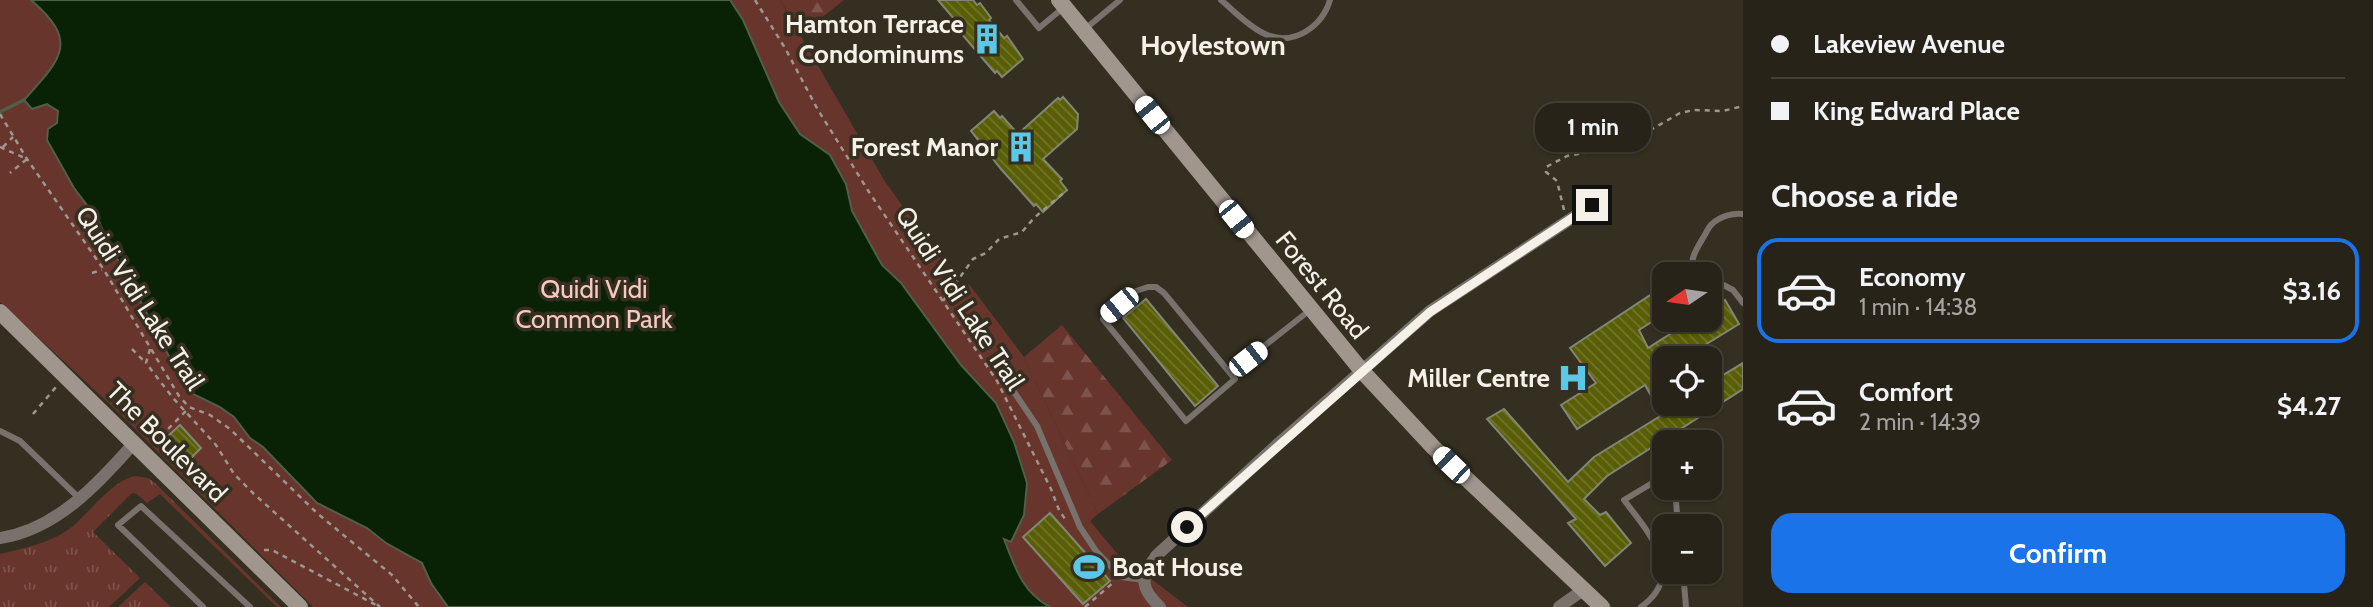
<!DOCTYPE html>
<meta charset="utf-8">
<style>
:root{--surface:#282319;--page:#342f26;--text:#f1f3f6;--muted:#a5a4a2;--line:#444038;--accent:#1a73e8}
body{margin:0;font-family:Cabin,sans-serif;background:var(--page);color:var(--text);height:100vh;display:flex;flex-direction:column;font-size:26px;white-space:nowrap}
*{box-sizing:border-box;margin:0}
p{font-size:23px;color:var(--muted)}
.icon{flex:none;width:38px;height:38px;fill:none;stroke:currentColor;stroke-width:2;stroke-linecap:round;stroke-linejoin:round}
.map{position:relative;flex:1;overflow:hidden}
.drawer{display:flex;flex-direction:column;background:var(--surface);width:630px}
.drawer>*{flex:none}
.hud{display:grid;align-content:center;height:154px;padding:0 28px;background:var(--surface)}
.needle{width:46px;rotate:257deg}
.tools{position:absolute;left:1652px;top:262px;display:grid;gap:14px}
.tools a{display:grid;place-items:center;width:70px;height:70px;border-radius:14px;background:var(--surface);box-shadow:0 2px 5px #0004,0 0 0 2px var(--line);font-size:35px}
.end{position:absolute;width:32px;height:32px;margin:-16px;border:9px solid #f5f0e8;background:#111;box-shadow:0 0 0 4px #111}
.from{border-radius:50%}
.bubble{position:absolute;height:49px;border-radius:21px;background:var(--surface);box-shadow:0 2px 5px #0004,0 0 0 2px var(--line);font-size:23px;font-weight:700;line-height:49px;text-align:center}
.car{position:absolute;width:21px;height:42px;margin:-21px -10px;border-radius:9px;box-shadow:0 0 5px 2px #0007;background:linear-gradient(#fff 24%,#345 0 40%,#fff 0 76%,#345 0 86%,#fff 0)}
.hud b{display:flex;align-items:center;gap:24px;height:66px;font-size:26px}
.hud b+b{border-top:2px solid var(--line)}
.hud i{width:18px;height:18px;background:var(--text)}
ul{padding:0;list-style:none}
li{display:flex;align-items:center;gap:21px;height:105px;margin:0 14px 10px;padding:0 14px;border:4px solid transparent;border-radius:21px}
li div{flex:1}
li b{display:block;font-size:26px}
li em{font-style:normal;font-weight:700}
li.selected{border-color:var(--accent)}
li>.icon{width:63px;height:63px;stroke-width:1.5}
h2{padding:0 28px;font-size:32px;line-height:84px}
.cta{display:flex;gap:14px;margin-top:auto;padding:14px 28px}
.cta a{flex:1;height:80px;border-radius:21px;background:var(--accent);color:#fff;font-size:28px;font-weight:700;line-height:80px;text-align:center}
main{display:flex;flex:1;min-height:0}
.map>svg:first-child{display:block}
</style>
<main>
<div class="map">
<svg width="1743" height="607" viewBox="0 0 1743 607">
<defs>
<pattern id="grass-tufts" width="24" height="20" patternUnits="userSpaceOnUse" patternTransform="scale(1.75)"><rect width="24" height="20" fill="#67352c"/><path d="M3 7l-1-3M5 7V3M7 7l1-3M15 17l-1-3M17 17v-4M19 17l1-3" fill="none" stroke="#7d534b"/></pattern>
<pattern id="forest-firs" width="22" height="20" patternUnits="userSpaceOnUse" patternTransform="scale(1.75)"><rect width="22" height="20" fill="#67352c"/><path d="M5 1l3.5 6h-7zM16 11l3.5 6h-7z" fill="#7d534b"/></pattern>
<pattern id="building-back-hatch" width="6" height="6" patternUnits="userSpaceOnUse" patternTransform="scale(1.75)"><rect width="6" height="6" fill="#595d06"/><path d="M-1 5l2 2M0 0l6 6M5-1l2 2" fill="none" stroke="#71752a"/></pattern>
</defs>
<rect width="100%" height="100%" fill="#352f21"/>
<path fill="url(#grass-tufts)" d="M135,476L148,478L154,482L281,607H277L160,494L147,503L137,494L132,493L93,532L140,578L109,607H0V554C25,548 51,543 72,527C90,512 113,480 135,476Z
M145,582L171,607H118Z"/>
<path fill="url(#forest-firs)" d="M780,0H844L806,30L799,20L790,16Z
M1062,325L1172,460L1098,514L1024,357Z"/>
<path fill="#67352c" d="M0,0H780L884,180L962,289L969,284L1024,357L1098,514L1090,521L1130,569L1150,578L1188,607H313L114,408L0,302Z"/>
<path fill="#092104" stroke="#505f48" stroke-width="2" d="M31,0H730L743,20L779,102L800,134L830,155L846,184L852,211L882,265L901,283L961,365L996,403L1014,442L1027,483L1024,515L1011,542L1004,539C1015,567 1022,592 1050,607H448L431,583L422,563L386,543L367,528L317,503L263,447L250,438L234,417L220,407L187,391L141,302L129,273L112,253L99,221L74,188L47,140L48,129L57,123L58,111L47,104L32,109L24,100C61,59 80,42 31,0Z"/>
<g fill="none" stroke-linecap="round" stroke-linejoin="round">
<path stroke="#505f48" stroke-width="3.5" d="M0,112L24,100"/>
</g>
<path fill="url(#building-back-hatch)" stroke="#848675" stroke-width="2" d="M938,0H973L977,5L980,3L991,18L989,20L1004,38L1007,36L1023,59L1002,77L997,71L995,73L960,32L953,22L955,20Z
M1063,97L1078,114L1077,129L1043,159L1062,179L1060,181L1067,190L1043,212L1036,204L1034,206L1001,169L971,131L994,111L1000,118L1002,116L1018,134L1058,98L1060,100Z
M1658,290L1664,300V314L1639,330L1648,348L1692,320H1710V309L1725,300L1739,324L1682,359H1664V404H1710V383L1743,363V389L1607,476L1584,499L1600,515L1606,512L1631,543L1605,566L1568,523L1576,519L1487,419L1504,409L1568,482L1594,457L1662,415L1645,385L1577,429L1561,405L1596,383L1570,348Z
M1146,299L1218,386L1195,406L1123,318Z
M180,425L201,448L190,459L168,436Z
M1050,513L1110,581L1083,604L1023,537Z"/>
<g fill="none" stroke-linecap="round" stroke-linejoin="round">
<path stroke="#9d988d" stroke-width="2.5" stroke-dasharray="5 5" stroke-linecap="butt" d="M755,0L785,48L818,110L869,192L997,381L1051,489L1059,510L1065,519
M0,114L27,159L104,270L179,396L189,407L210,415L230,429L318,514L392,575L419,607
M0,147L27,159L10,173
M3,147L13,137
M1564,210L1557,181L1546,172V167L1567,156L1600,150L1635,139L1680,113L1694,110L1723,111L1743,106
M92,273L102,270
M943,301L973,259L986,253L999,239L1022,232L1034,218L1067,190
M132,349L146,363
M150,349L146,363L173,398L216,445L234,474L254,494L380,607
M33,414L56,387
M154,443L186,411
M264,550H272L376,605
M1085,607L1114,582"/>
<path stroke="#78716c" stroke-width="6" d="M1016,0L1039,28L1063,8
M1221,0C1234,11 1249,27 1265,34C1293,47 1322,27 1330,0
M1085,29L1120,0
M1702,275C1684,266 1696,250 1703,238C1706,234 1708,227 1712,224C1720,216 1733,213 1743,214
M1710,278L1733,290L1743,303
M1148,287H1156L1164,293L1235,379L1186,421L1103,319L1136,291Z
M1230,373L1310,310
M1012,389L1037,426L1080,527L1096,551L1121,577L1144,580
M0,431L20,441L79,498
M1675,488L1678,527
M1683,572L1686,607
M203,607L118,525L141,506L250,607
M1641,607C1687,574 1649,533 1624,500L1664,476"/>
<path stroke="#78716c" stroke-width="12" d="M0,538C56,530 99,483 134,443
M1160,607C1140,588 1140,578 1156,556L1279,443L1430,311L1592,205
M1559,607L1583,590"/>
<path stroke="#a0968e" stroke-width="16" d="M1059,0L1362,371L1433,447L1602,607
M0,312L300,607"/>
</g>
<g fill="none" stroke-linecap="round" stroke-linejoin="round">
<path stroke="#f5f0e8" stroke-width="9" d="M1187,527L1430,312L1592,205"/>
</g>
<defs>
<g id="building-bare" transform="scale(2.415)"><path d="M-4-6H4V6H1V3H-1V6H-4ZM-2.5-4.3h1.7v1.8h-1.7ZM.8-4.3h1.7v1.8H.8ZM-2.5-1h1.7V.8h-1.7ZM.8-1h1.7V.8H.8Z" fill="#5cc7e7" stroke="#352f21" stroke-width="2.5" paint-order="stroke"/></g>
<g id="hospital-bare" transform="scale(2.415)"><path d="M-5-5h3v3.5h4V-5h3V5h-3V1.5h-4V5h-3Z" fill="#5cc7e7" stroke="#352f21" stroke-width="2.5" paint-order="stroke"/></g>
<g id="stadium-bare" transform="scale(2.415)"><path d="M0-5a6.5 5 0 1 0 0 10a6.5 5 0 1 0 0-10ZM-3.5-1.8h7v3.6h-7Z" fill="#5cc7e7" stroke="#352f21" stroke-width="2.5" paint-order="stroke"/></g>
</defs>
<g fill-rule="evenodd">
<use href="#building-bare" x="987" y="39"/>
<use href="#building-bare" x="1021" y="147"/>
<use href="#hospital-bare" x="1573" y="378"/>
<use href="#stadium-bare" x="1089" y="567"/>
</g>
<g text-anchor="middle" stroke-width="7" stroke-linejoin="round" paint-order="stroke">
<g font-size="26" font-weight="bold" fill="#f5f0e8" stroke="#352f21" text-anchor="end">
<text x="964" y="33">Hamton Terrace<tspan x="964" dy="30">Condominums</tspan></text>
<text x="998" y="156">Forest Manor</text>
<text x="1550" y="387">Miller Centre</text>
<text x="1112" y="576" text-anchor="start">Boat House</text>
</g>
<g font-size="26" fill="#f5f0e8" stroke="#352f21">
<text transform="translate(1322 285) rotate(51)" y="9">Forest Road</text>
<text transform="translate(140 298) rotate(57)" y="9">Quidi Vidi Lake Trail</text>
<text transform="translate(960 298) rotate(57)" y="9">Quidi Vidi Lake Trail</text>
<text transform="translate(167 442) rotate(45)" y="9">The Boulevard</text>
</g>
<g font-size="26" fill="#f6cac1" stroke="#352f21">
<text x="594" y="298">Quidi Vidi<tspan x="594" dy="30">Common Park</tspan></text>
</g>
<g font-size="28" font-weight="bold" fill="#f5f0e8" stroke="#352f21">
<text x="1213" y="55">Hoylestown</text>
</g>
</g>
</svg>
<div class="tools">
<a><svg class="needle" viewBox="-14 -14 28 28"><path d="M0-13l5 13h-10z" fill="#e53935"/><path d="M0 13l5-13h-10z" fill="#a5a4a2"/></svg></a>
<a><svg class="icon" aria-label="locate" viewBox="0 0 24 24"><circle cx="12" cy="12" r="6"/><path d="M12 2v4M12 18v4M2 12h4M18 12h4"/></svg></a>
<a>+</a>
<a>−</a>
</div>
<i class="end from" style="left:1187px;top:527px"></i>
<i class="end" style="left:1592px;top:205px"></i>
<div class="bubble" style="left:1535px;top:103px;width:116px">1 min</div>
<i class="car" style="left:1152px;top:115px;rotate:321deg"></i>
<i class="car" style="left:1236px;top:219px;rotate:141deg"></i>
<i class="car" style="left:1119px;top:305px;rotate:231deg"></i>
<i class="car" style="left:1248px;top:359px;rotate:52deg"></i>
<i class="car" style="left:1451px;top:465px;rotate:314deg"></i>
</div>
<section class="drawer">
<div class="hud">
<b><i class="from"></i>Lakeview Avenue</b>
<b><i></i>King Edward Place</b>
</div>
<h2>Choose a ride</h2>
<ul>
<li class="selected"><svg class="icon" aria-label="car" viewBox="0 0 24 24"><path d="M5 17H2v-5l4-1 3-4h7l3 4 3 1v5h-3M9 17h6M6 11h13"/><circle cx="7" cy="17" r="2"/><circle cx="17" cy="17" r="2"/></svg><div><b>Economy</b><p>1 min · 14:38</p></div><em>$3.16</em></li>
<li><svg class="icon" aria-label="car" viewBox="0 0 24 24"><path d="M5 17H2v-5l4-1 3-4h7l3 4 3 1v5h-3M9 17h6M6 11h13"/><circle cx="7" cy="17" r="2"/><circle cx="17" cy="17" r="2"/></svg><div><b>Comfort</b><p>2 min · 14:39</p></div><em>$4.27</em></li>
</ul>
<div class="cta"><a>Confirm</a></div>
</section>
</main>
